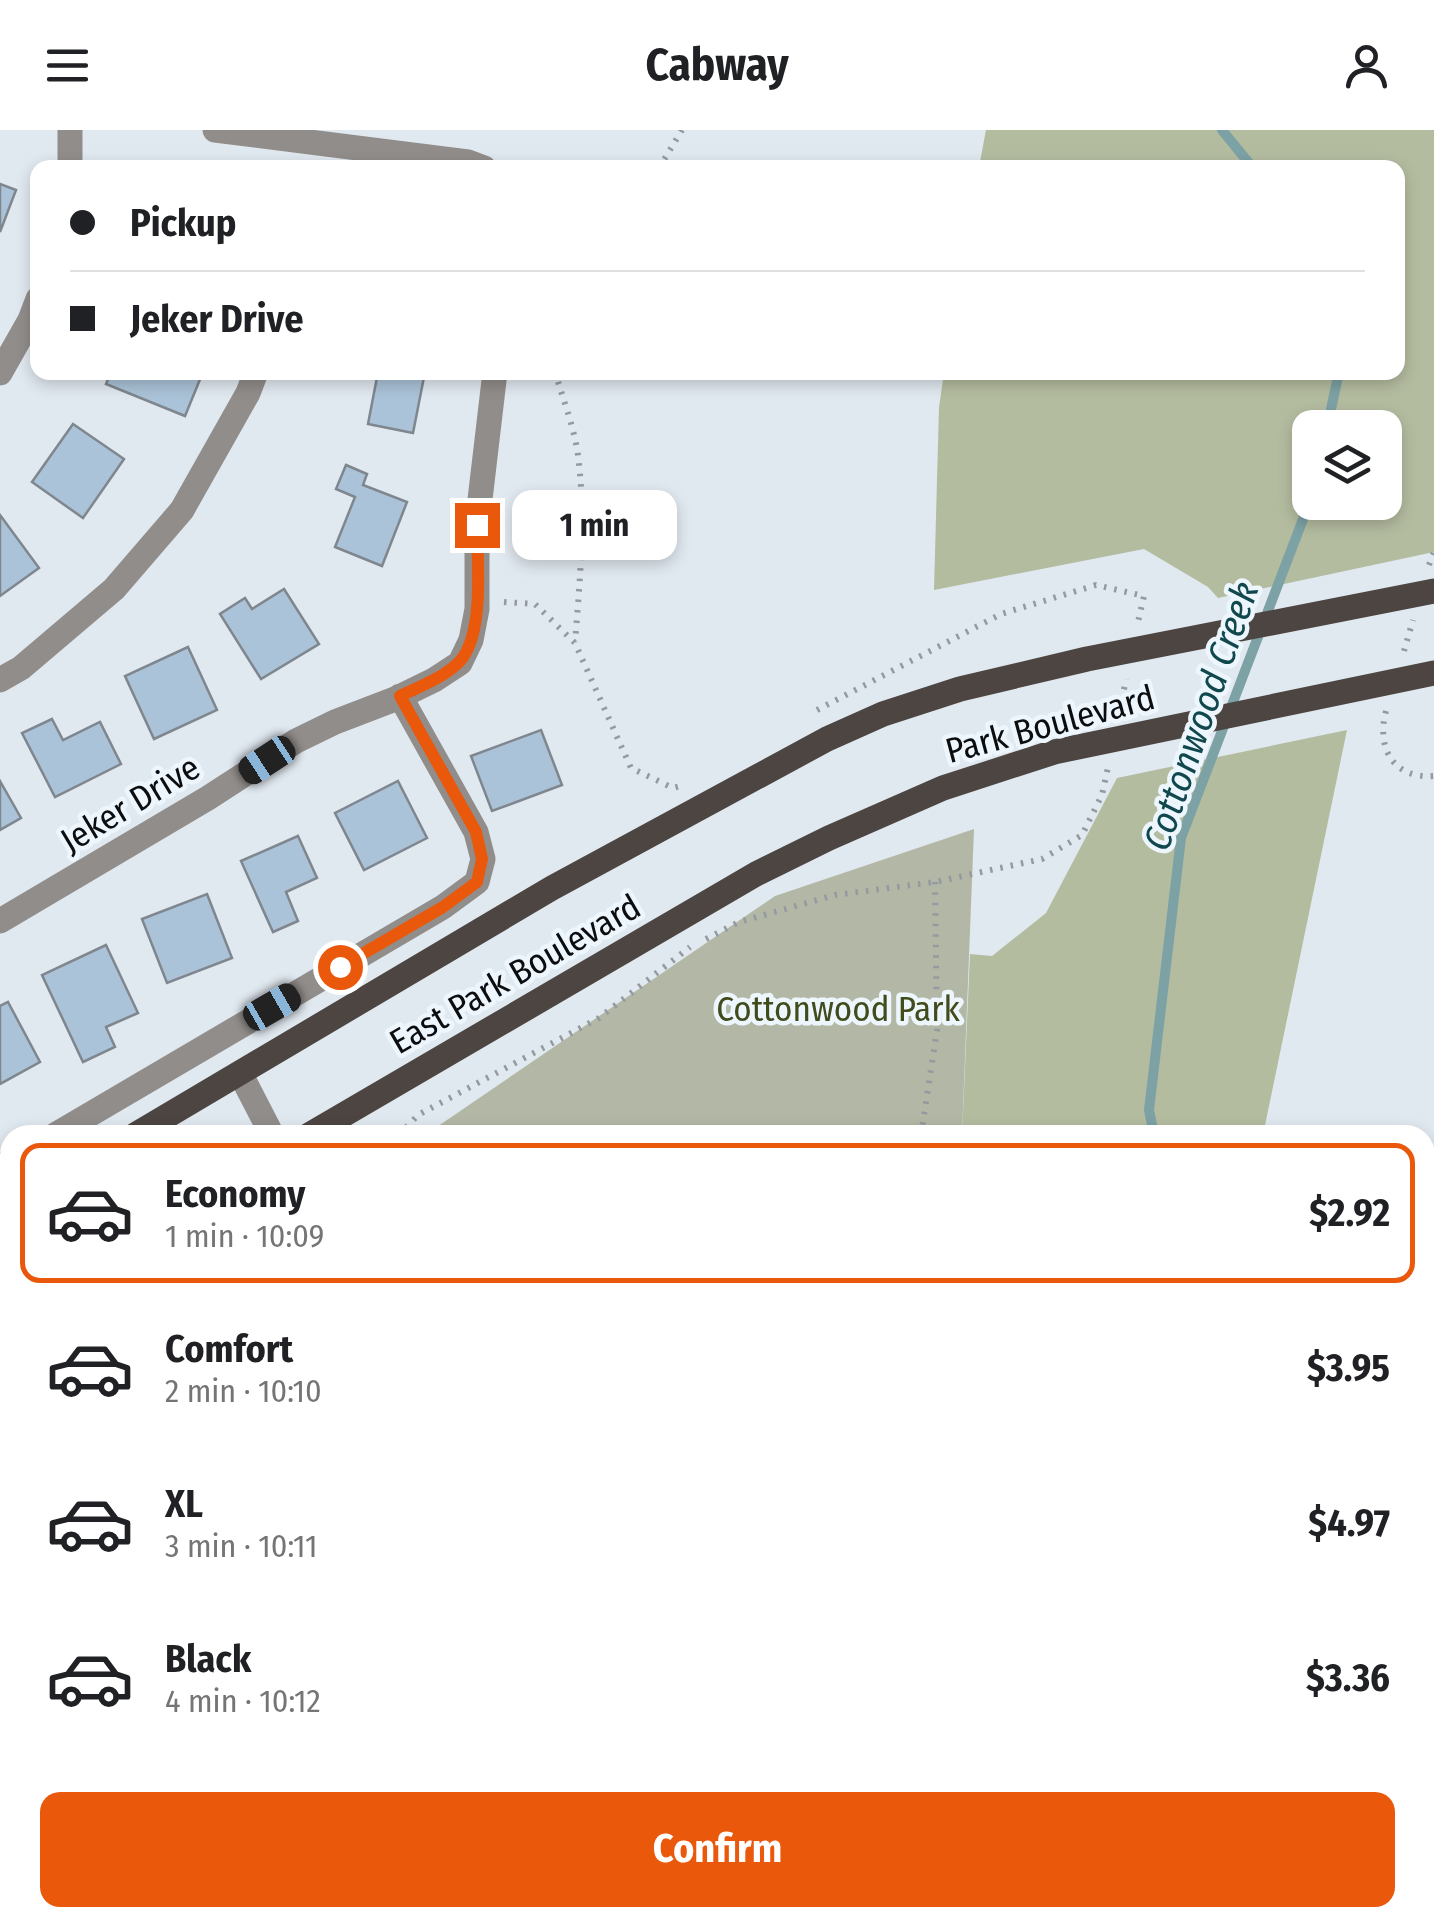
<!DOCTYPE html>
<meta charset="utf-8">
<style>
:root{--surface:#fff;--page:#f6f6f6;--text:#202124;--muted:#757577;--line:#e0e0e0;--accent:#ea580c}
body{margin:0;font-family:"Fira Sans Condensed",sans-serif;background:var(--page);color:var(--text);height:100vh;display:flex;flex-direction:column;font-size:38px;white-space:nowrap}
*{box-sizing:border-box;margin:0}
p{font-size:32px;color:var(--muted)}
.icon{flex:none;width:55px;height:55px;fill:none;stroke:currentColor;stroke-width:2;stroke-linecap:round;stroke-linejoin:round}
.map{position:relative;flex:1;overflow:hidden}
.panel{position:absolute;left:0px;top:995px;width:1435px;height:802px;display:flex;flex-direction:column;background:var(--surface);border-radius:30px 30px 0 0;box-shadow:0 5px 15px #0003}
.panel>*{flex:none}
.banner{position:absolute;left:30px;top:30px;width:1375px;height:220px;border-radius:20px;box-shadow:0 5px 15px #0003;display:grid;align-content:center;height:220px;padding:0 40px;background:var(--surface)}
.fabs{position:absolute;left:1292px;top:280px;display:grid;gap:20px}
.fabs a{display:grid;place-items:center;width:110px;height:110px;border-radius:20px;background:var(--surface);box-shadow:0 5px 15px #0003;font-size:50px}
.end{position:absolute;width:45px;height:45px;margin:-22px;border:12px solid #ea580c;background:#fff;box-shadow:0 0 0 5px #fff}
.from{border-radius:50%}
.bubble{position:absolute;height:70px;border-radius:20px;background:var(--surface);box-shadow:0 5px 15px #0003;font-size:32px;font-weight:700;line-height:70px;text-align:center}
.car{position:absolute;width:30px;height:60px;margin:-30px -15px;border-radius:12px;box-shadow:0 0 8px 2px #0007;background:linear-gradient(#222 24%,#8ab4d8 0 40%,#222 0 76%,#8ab4d8 0 86%,#222 0)}
.banner b{display:flex;align-items:center;gap:35px;height:95px;font-size:38px}
.banner b+b{border-top:2px solid var(--line)}
.banner i{width:25px;height:25px;background:var(--text)}
ul{padding:18px 0 0;list-style:none}
li{display:flex;align-items:center;gap:30px;height:140px;margin:0 20px 15px;padding:0 20px;border:5px solid transparent;border-radius:20px}
li div{flex:1}
li b{display:block;font-size:38px}
li em{font-style:normal;font-weight:700}
li.active{border-color:var(--accent)}
li>.icon{width:90px;height:90px;stroke-width:1.5}
.button{display:flex;gap:20px;margin-top:auto;padding:20px 40px}
.button a{flex:1;height:115px;border-radius:20px;background:var(--accent);color:#fff;font-size:40px;font-weight:700;line-height:115px;text-align:center}
header{display:flex;justify-content:space-between;align-items:center;height:130px;padding:0 40px;background:var(--surface);font-size:45px;font-weight:700}
.map>svg:first-child{display:block}
</style>
<header><svg class="icon" aria-label="menu" viewBox="0 0 24 24"><path d="M4 6h16M4 12h16M4 18h16"/></svg>Cabway<svg class="icon" aria-label="person" viewBox="0 0 24 24"><circle cx="12" cy="8" r="4"/><path d="M4 21q1-7 8-7t8 7"/></svg></header>
<div class="map">
<svg width="1434" height="1796" viewBox="0 0 1434 1796">
<rect width="100%" height="100%" fill="#e1e9f0"/>
<path fill="#b3b8a6" d="M974,699L962,1005H425L775,766Z
M581,1788H904L901,1796H580Z"/>
<path fill="#b4bca0" fill-rule="evenodd" d="M986,0H1434V422L1218,468L1208,457L1144,419L934,460L939,277L944,243L1398,242V38L979,37ZM1310,298H1385V372H1310Z
M1347,600L1263,1005H962L970,824L992,826L1046,783L1117,648Z
M904,1788H1297L1296,1796H901Z"/>
<path fill="#7da2a5" d="M1434,1241V1359C1424,1320 1418,1279 1434,1241Z"/>
<g fill="none" stroke-linecap="round" stroke-linejoin="round">
<path stroke="#7da2a5" stroke-width="10" d="M1222,0L1253,38
M1327,298L1339,242
M1154,1005L1149,980L1181,708L1310,371
M1210,1796L1217,1788"/>
</g>
<path fill="#abc3d8" stroke="#7f868d" stroke-width="2.5" d="M0,54L16,60L0,102Z
M111,242H203L185,286L106,254Z
M378,242H425L413,303L368,294Z
M73,294L124,329L83,388L32,352Z
M346,335L367,344L363,355L407,372L382,436L335,417L355,367L336,359Z
M0,385L39,438L0,466Z
M284,459L319,514L261,549L220,484L245,468L252,479Z
M188,517L217,580L154,609L125,546Z
M52,589L63,610L100,592L121,634L55,667L22,603Z
M541,600L562,655L492,681L471,626Z
M0,651L21,688L0,700Z
M398,651L427,708L364,740L335,683Z
M298,706L317,748L286,762L298,791L273,802L241,731Z
M207,764L232,828L167,853L142,789Z
M106,815L138,883L106,897L115,917L83,932L42,845Z
M8,872L40,932L0,954V876Z
M0,1534L10,1555V1589L0,1593Z
M0,1647H10V1729H0Z
M0,1764L10,1765V1788H40L39,1796H0Z
M186,1788H270V1796H186Z
M388,1788H471V1796H388Z"/>
<g fill="none" stroke-linecap="round" stroke-linejoin="round">
<path stroke="#949a9f" stroke-width="6" stroke-dasharray="2.5 8" stroke-linecap="butt" d="M659,38L682,0
M555,242C563,269 574,297 578,325C586,387 580,450 575,512
M1429,435L1434,422
M504,472L535,474L575,513L631,638L673,658L680,656
M1404,521L1413,490
M817,580L1001,484L1096,455L1144,466L1138,492
M1120,580L1126,549
M1386,581C1376,618 1393,649 1434,646
M706,809L739,792L835,765L935,752L1042,729L1082,705L1102,665L1108,637
M399,1005L418,985L599,888L690,817
M921,1005L937,900L935,752
M862,1796L865,1788"/>
<path stroke="#918d8b" stroke-width="25" d="M70,0V38
M215,0L468,32L484,38
M0,243L30,190L38,169
M0,550L21,538L114,459L182,380L248,263L256,242
M0,791L208,668L296,611L335,592L395,569L434,550L460,533L471,510L477,479V395L495,242
M240,943L272,1005
M55,1005L443,777L477,752L483,729L476,702L400,566
M0,1037L10,1031
M0,1373L10,1367
M0,1396L10,1415
M110,1796L111,1788
M329,1796L330,1788
M530,1796L531,1788"/>
<path stroke="#4c4542" stroke-width="25" d="M135,1005L552,758L827,609L883,584L960,559L1087,529L1434,461
M309,1005L756,744L829,708L943,658L1054,622L1434,543
M0,1085L10,1079
M0,1185L10,1179"/>
</g>
<g fill="none" stroke-linecap="round" stroke-linejoin="round">
<path stroke="#ea580c" stroke-width="12" d="M340,837L443,777L477,752L482,729L476,702L400,566C419,557 440,549 456,535C486,510 477,431 477,395"/>
</g>
<g text-anchor="middle" stroke-width="9" stroke-linejoin="round" paint-order="stroke">
<g font-size="35" fill="#0b0d0f" stroke="#eef6fd">
<text transform="translate(1050 594) rotate(-15)" y="12">Park Boulevard</text>
<text transform="translate(130 674) rotate(-31)" y="12">Jeker Drive</text>
<text transform="translate(515 844) rotate(-30)" y="12">East Park Boulevard</text>
</g>
<g font-size="35" fill="#414b1c" stroke="#eef6fd">
<text x="838" y="891">Cottonwood Park</text>
</g>
<g font-size="38" font-style="italic" fill="#10484d" stroke="#eef6fd">
<text transform="translate(1201 586) rotate(-71)" y="13">Cottonwood Creek</text>
</g>
</g>
</svg>
<div class="fabs">
<a><svg class="icon" aria-label="layers" viewBox="0 0 24 24"><path d="M12 4l9 5-9 5-9-5zM3 14l9 5 9-5"/></svg></a>
</div>
<i class="end from" style="left:340px;top:837px"></i>
<i class="end" style="left:477px;top:395px"></i>
<div class="bubble" style="left:512px;top:360px;width:165px">1 min</div>
<i class="car" style="left:267px;top:630px;rotate:237deg"></i>
<i class="car" style="left:272px;top:877px;rotate:60deg"></i>
<div class="banner">
<b><i class="from"></i>Pickup</b>
<b><i></i>Jeker Drive</b>
</div>
<section class="panel">
<ul>
<li class="active"><svg class="icon" aria-label="car" viewBox="0 0 24 24"><path d="M5 17H2v-5l4-1 3-4h7l3 4 3 1v5h-3M9 17h6M6 11h13"/><circle cx="7" cy="17" r="2"/><circle cx="17" cy="17" r="2"/></svg><div><b>Economy</b><p>1 min · 10:09</p></div><em>$2.92</em></li>
<li><svg class="icon" aria-label="car" viewBox="0 0 24 24"><path d="M5 17H2v-5l4-1 3-4h7l3 4 3 1v5h-3M9 17h6M6 11h13"/><circle cx="7" cy="17" r="2"/><circle cx="17" cy="17" r="2"/></svg><div><b>Comfort</b><p>2 min · 10:10</p></div><em>$3.95</em></li>
<li><svg class="icon" aria-label="car" viewBox="0 0 24 24"><path d="M5 17H2v-5l4-1 3-4h7l3 4 3 1v5h-3M9 17h6M6 11h13"/><circle cx="7" cy="17" r="2"/><circle cx="17" cy="17" r="2"/></svg><div><b>XL</b><p>3 min · 10:11</p></div><em>$4.97</em></li>
<li><svg class="icon" aria-label="car" viewBox="0 0 24 24"><path d="M5 17H2v-5l4-1 3-4h7l3 4 3 1v5h-3M9 17h6M6 11h13"/><circle cx="7" cy="17" r="2"/><circle cx="17" cy="17" r="2"/></svg><div><b>Black</b><p>4 min · 10:12</p></div><em>$3.36</em></li>
</ul>
<div class="button"><a>Confirm</a></div>
</section>
</div>
